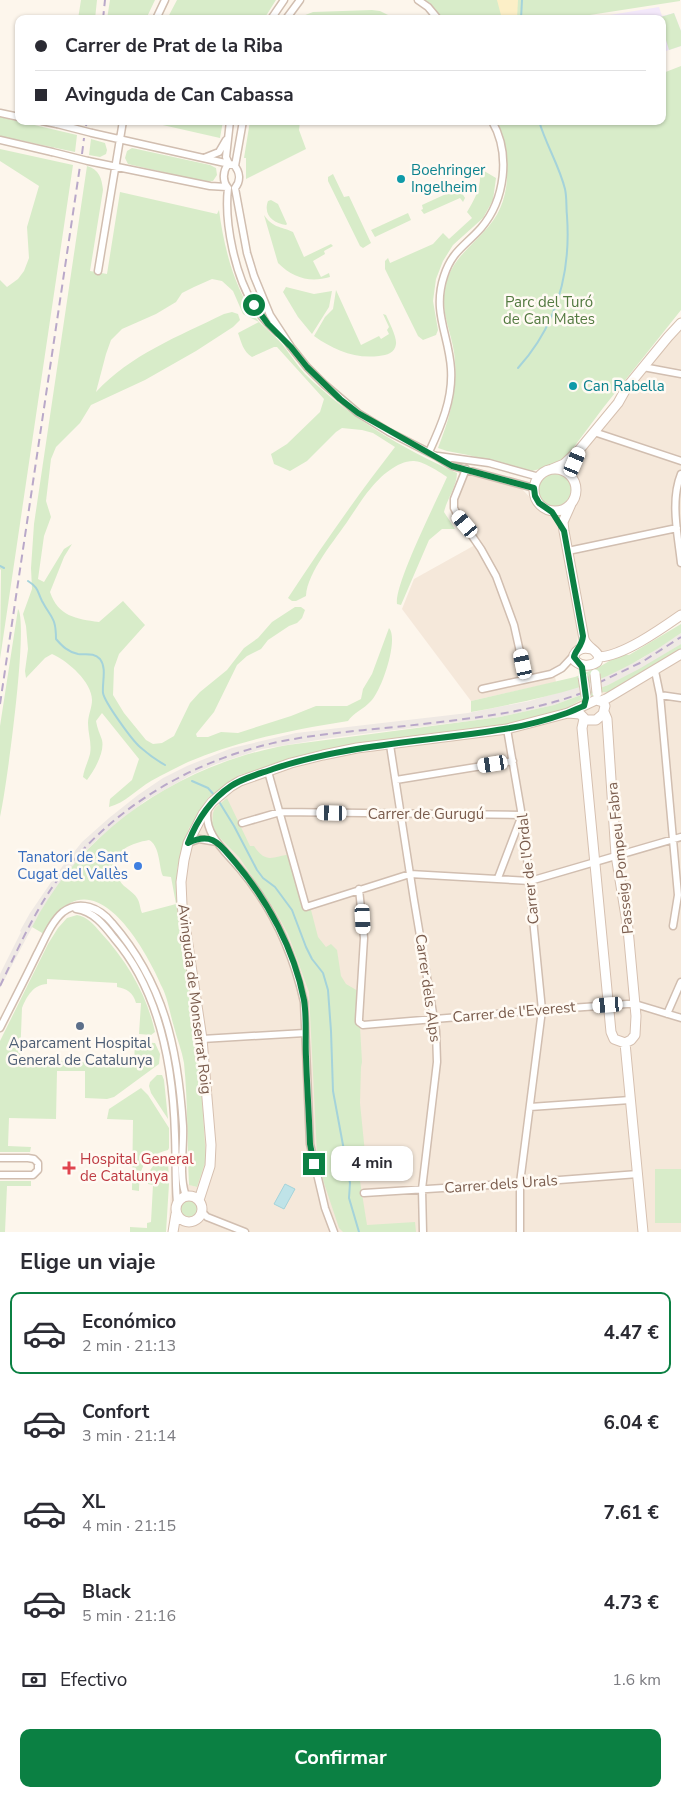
<!DOCTYPE html>
<html lang="es">
<meta charset="utf-8">
<style>
:root{--surface:#fff;--page:#f2f2f3;--text:#2b2b33;--muted:#7c7c81;--line:#e1e1e2;--accent:#0b8043}
body{margin:0;font-family:"Nunito Sans",sans-serif;background:var(--page);color:var(--text);height:100vh;display:flex;flex-direction:column;font-size:19px;white-space:nowrap}
*{box-sizing:border-box;margin:0}
p{font-size:16px;color:var(--muted)}
.icon{flex:none;width:28px;height:28px;fill:none;stroke:currentColor;stroke-width:2;stroke-linecap:round;stroke-linejoin:round}
.map{position:relative;height:1232px;overflow:hidden}
.details{display:flex;flex-direction:column;background:var(--surface);flex:1}
.details>*{flex:none}
.hud{position:absolute;left:15px;top:15px;width:651px;height:110px;border-radius:10px;box-shadow:0 1px 4px #0004;display:grid;align-content:center;height:110px;padding:0 20px;background:var(--surface)}
.end{position:absolute;width:22px;height:22px;margin:-11px;border:6px solid #0b8043;background:#fff;box-shadow:0 0 0 2px #fff}
.from{border-radius:50%}
.bubble{position:absolute;height:35px;border-radius:10px;background:var(--surface);box-shadow:0 1px 4px #0004;font-size:16px;font-weight:700;line-height:35px;text-align:center}
.car{position:absolute;width:15px;height:30px;margin:-15px -8px;border-radius:6px;box-shadow:0 0 4px 1px #0007;background:linear-gradient(#fff 24%,#345 0 40%,#fff 0 76%,#345 0 86%,#fff 0)}
.hud b{display:flex;align-items:center;gap:18px;height:48px;font-size:19px}
.hud b+b{border-top:1px solid var(--line)}
.hud i{width:12px;height:12px;background:var(--text)}
ul{padding:0;list-style:none}
li{display:flex;align-items:center;gap:15px;height:82px;margin:0 10px 8px;padding:0 10px;border:2px solid transparent;border-radius:10px}
li div{flex:1}
li b{display:block;font-size:19px}
li em{font-style:normal;font-weight:700}
li.selected{border-color:var(--accent)}
li>.icon{width:45px;height:45px;stroke-width:1.5}
h2{padding:0 20px;font-size:22px;line-height:60px}
.pay{display:flex;align-items:center;gap:12px;height:55px;padding:0 20px;font-size:19px}
.pay p{margin-inline-start:auto}
.cta{display:flex;gap:10px;margin-top:auto;padding:10px 20px}
.cta a{flex:1;height:58px;border-radius:10px;background:var(--accent);color:#fff;font-size:20px;font-weight:700;line-height:58px;text-align:center}
.map>svg:first-child{display:block}
</style>
<div class="map">
<svg width="681" height="1232" viewBox="0 0 681 1232">
<rect width="100%" height="100%" fill="#fdf6ec"/>
<path fill="#f5e8da" d="M681,326V613L669,621L609,654L598,652L590,643L588,634L578,635L576,647L567,661L554,671L556,682L471,701L402,609L414,579L475,545L456,514V493L468,474L485,477L521,488L544,512L561,514L575,497L576,488L570,467L575,453L631,387L650,367Z
M681,649V1232H168L172,1180L197,1187L177,869L189,828L208,798L239,775L325,751L563,710L579,701L605,691L668,658Z"/>
<path fill="#efe9e4" d="M681,633V644L639,670L608,685L554,705L500,717L330,738L262,749L216,764L191,775L145,801L97,840L81,856L50,897L37,918L0,988V974L21,932L20,931L30,913L58,872L82,842L109,818L138,795L163,778L187,766L232,748L296,733L468,713L530,701L580,686L614,672L641,659Z"/>
<path fill="#f3e8fa" d="M659,7L662,16L674,13L681,31V46L663,52L662,19H585Z"/>
<path fill="#d8ecc9" fill-rule="evenodd" d="M81,0H97L95,19H78Z
M110,0H155L146,19H107Z
M177,0H276L264,19H167Z
M425,0H680V1L564,19H442L430,3Z
M372,10L380,11L396,19H295L313,12Z
M674,13L681,31V46L669,50L666,40L663,41L662,19H654Z
M681,66V310L603,408L562,463L532,471L468,455L447,451L438,448C449,420 457,393 455,362C454,333 437,312 447,280C455,256 474,244 489,226C514,197 510,154 496,121H662L663,73Z
M0,117L77,135L75,152L0,136Z
M145,121H223L220,138Z
M250,121H300L299,130L306,149L246,179V158H244Z
M91,139L105,143L107,150L106,154L100,157L89,155Z
M132,148L210,165L216,168L217,175L213,181L207,182L132,165L128,164L125,158L127,151Z
M0,149L73,165L0,659L1,570L0,569V280L7,287L18,279L24,271L29,258L27,227L39,186L0,161Z
M87,166C99,169 102,179 103,190L90,271L107,274L120,192L217,214L219,210C224,248 235,293 260,323C267,330 275,336 282,344C290,354 297,365 305,374C349,417 401,448 457,473C457,486 447,499 444,512L455,529H442L429,540L401,605L397,604C394,585 437,500 447,477C440,472 421,460 413,461C397,461 380,477 371,488C363,497 356,509 349,519C336,539 307,572 306,596L296,601H292L288,598C322,546 357,496 395,447L373,433L362,430L342,428L336,432L307,461L290,471L274,464L271,454L287,444L320,412L324,399L277,347H274L252,357C243,352 241,341 238,333L259,322L243,314L233,291L222,281L212,279L194,287L182,293L176,302L156,314L122,329L111,340L106,354L96,392C130,355 179,336 224,314L232,312L238,314L240,320L233,327L196,351L145,380L91,405L80,423L56,447L51,459L46,501L51,517L44,536L38,579L44,582L64,549L72,544L64,557L50,592C58,616 76,619 99,622L123,601L145,625L119,654L114,668L113,695L124,713L146,740L153,744L162,743L174,736L190,703L200,692L227,670L244,648L258,638L272,622L295,607H301L305,610L302,618L297,623L289,626L268,640L261,649L247,656L237,665L214,712L196,734L197,737H208L221,732L238,733L291,716L316,706H347L361,699L363,689L372,674L389,628C399,639 382,690 371,701C364,709 353,713 348,721C292,730 240,740 188,762C176,768 163,774 151,781C137,789 125,803 109,807L110,799L132,780L139,759L102,713L96,721C97,728 100,734 102,740C105,752 94,771 87,780L83,777C84,769 88,762 90,754C92,743 88,734 88,723C88,715 92,708 92,700C92,682 68,661 52,654L45,658L26,678L25,671L28,649L26,626L23,614L32,589L31,568L34,524Z
M479,168L496,178L493,200L483,218L453,245L443,261L436,279L433,301L438,330L436,335L423,340L418,336L385,269V261L388,258L390,263L433,244L443,233L449,239L472,218L467,212C475,199 483,184 479,168Z
M333,174L344,197L349,196L371,243L363,248L360,246L328,181V177Z
M459,188L465,198L463,202L460,198L424,214L421,210L423,209L422,205Z
M271,200L278,204L287,224L286,225C273,223 263,215 268,201Z
M408,213L411,220L375,237L371,230Z
M264,215C273,228 280,226 293,232L304,257L331,244L333,246L324,251L325,254L313,261L321,277L329,273L330,277C310,283 293,278 278,263Z
M286,287L314,294L332,291L329,307L312,334L298,317L283,292Z
M336,290L361,345L379,336L381,339L389,334L387,330L389,327L383,314L386,315C389,322 397,337 396,344C395,353 387,355 379,356C354,359 334,350 314,336L325,317L333,309Z
M539 490a16 16 0 1 1 32 0a16 16 0 1 1-32 0Z
M18,609C29,623 6,792 0,817V726Z
M681,624V633C650,655 616,674 580,687C544,698 508,705 471,712V701L575,677L599,667L618,656L623,654L629,655Z
M681,644V649L626,683L608,692H603L579,701L563,710L526,722L325,751L239,775L208,798L189,828L177,869L178,904L198,1038L206,1160L197,1187L189,1185C187,1145 188,1102 184,1063C182,1051 177,1039 174,1027C170,1014 168,999 162,987C150,959 110,882 70,903C58,909 51,923 44,934L32,927C82,829 181,764 288,745L500,717L554,705L608,685L639,669ZM149,840C159,845 159,863 162,874L163,876L171,877L176,904L142,913C140,909 140,902 137,898C133,891 124,888 120,881C104,856 126,844 149,840Z
M227,798L250,846H254C266,864 272,857 291,854L304,905L310,906L318,937L326,947L331,944L337,950L341,976L346,984L358,991L362,1062L361,1067L360,1103L365,1153L356,1156L367,1225L415,1222L416,1232H343L339,1228L324,1183L317,1155L309,992L288,934L276,912L239,857L217,835L212,826L213,813L215,808Z
M77,915C88,917 94,925 101,933C127,961 147,995 155,1032L151,1035L139,1034L141,1003H136C133,992 127,989 117,987V983L47,979V984C33,985 27,996 22,1008L20,1059L134,1064L135,1042L155,1043L160,1054L159,1064L114,1097L107,1099L85,1098V1071H57L56,1119L9,1118L8,1146L31,1147L30,1152H0V1041L48,944L58,928L67,918Z
M157,1075H162L164,1080L168,1119L151,1093L149,1086L150,1082Z
M141,1088L148,1095L169,1128V1148L168,1150C143,1157 140,1166 139,1191L132,1190L133,1120L107,1119L109,1109Z
M168,1159L169,1184L166,1232H130V1227L147,1228V1223L151,1222L153,1185L148,1184C147,1170 153,1162 168,1159Z
M655,1169H681V1223H655Z
M0,1181H31V1186H7L5,1232H0Z
M178 1209a11 11 0 1 1 22 0a11 11 0 1 1-22 0Z"/>
<path fill="#fcefc7" d="M497,0H518L517,19H502Z"/>
<path fill="#bfe3e8" stroke="#a5d3da" d="M285,1184L295,1189L284,1209L274,1204Z"/>
<g fill="none" stroke-linecap="round" stroke-linejoin="round">
<path stroke="#a5d3da" stroke-width="2" d="M521,19L522,0
M518,368C556,326 571,273 567,216C566,207 567,198 565,189C559,165 546,145 539,121
M0,566L4,568
M28,581C39,588 37,591 42,601C51,618 56,617 56,639C62,646 68,652 78,654C85,655 94,652 100,659C107,668 102,682 103,693C105,703 132,740 140,747C148,754 156,760 165,765
M192,781L208,788L215,796
M218,800L234,826L257,870L263,878L275,887L292,910L306,947L312,959L323,973L328,990L331,1031L333,1091L350,1183L349,1198L359,1232"/>
<g stroke="#d1beb0" stroke-width="9">
<path id="street" d="M418,0L428,7L438,19
M156,19L165,0
M271,19L284,0
M286,19L300,0
M0,113L19,117
M42,121L57,124
M92,133L234,165C240,172 241,181 235,188
M0,140L52,152
M204,158L219,152L226,140
M88,161L210,186L227,187
M229,164L226,157L230,121
M235,166L243,121
M228,188C224,222 235,277 255,307C261,317 269,325 278,333
M228,188C222,181 223,171 228,164
M235,188L247,253L254,276L270,315L291,347L307,367L324,384L358,413L389,432L436,456L452,466L534,488
M98,271L123,121
M643,367L681,374
M594,432L681,461
M429,452C441,426 453,399 451,369C449,335 432,312 444,276C452,251 465,246 481,228C505,200 511,154 492,121
M438,456L489,463L539,477
M466,469L454,499V508L457,514L481,549L496,576L514,625L526,679
M681,474C670,501 678,535 681,563
M568,551L677,528
M655,671L660,695L678,895L673,926
M482,689L551,674L562,668L574,655
M660,695L681,698
M507,729L524,828L542,1010L520,1183V1232
M390,745L414,900L436,1031L437,1062L422,1189L423,1232
M269,775L306,907L410,874L530,881L681,837
M396,780L513,761
M208,808C202,833 226,852 240,869C273,908 293,953 304,1002L310,1144L325,1208L334,1232
M242,823L280,812L522,815L498,878
M188,843L199,839L217,842
M359,889L364,938L359,1019V1022L363,1025L542,1010L627,1004H635L681,1018
M76,909C93,911 104,925 114,938C160,991 173,1066 175,1135C176,1158 175,1180 177,1203
M667,1014L681,982
M0,1028C12,1004 25,979 37,954C44,941 51,922 63,912C80,899 100,908 112,923C164,983 178,1048 183,1126C184,1146 179,1174 185,1193L189,1196
M202,1039L305,1033
M530,1107L630,1100
M0,1158H28L34,1159L38,1163V1170L33,1175H0
M364,1193L520,1183L638,1174
M202,1212L207,1217L245,1232"/>
</g>
<g stroke="#d6c0b0" stroke-width="11">
<path id="secondary" d="M552,469L564,464L580,449L618,403L627,387L668,337L681,323
M534 490a21 21 0 1 1 42 0a21 21 0 1 1-42 0Z
M571,504L563,522L564,531L584,639C587,648 596,649 599,657
M591,649C584,647 578,648 574,655L575,661C581,666 590,667 597,662L599,657
M599,657C623,656 661,629 681,615
M601,701L606,699L681,654
M584,719L582,728L611,1032L614,1039L625,1043L631,1040L635,1035L636,1016L628,929L616,855L607,719L604,712
M625,1043L643,1232
M176 1209a13 13 0 1 1 26 0a13 13 0 1 1-26 0Z
M199,1200L210,1166L211,1145L202,1039L182,905L181,882L184,860L188,843L203,814L212,802L230,787L240,781L291,763L323,755L357,748L507,729L568,713L596,700L603,702L605,706L603,714L596,720H586L580,714L568,713
M173,1232L176,1214"/>
</g>
<use href="#street" stroke="#fff" stroke-width="6"/>
<use href="#secondary" stroke="#fff" stroke-width="9"/>
<path stroke="#b9a8c9" stroke-width="2" stroke-dasharray="8 5" stroke-linecap="butt" d="M103,19L105,0
M86,126L87,121
M82,154L84,138
M598,683L642,662L681,637
M0,704L80,166
M0,986C16,953 31,919 51,889C107,809 193,758 288,740C326,733 366,730 405,726C465,719 525,714 582,693"/>
<g stroke="#d1beb0" stroke-width="9" stroke-linecap="butt">
<path id="street-bridge" d="M57,124L92,133
M52,152L88,161"/>
</g>
<g stroke="#d6c0b0" stroke-width="11" stroke-linecap="butt">
<path id="secondary-bridge" d="M595,674L597,693
M583,677L586,696"/>
</g>
<use href="#street-bridge" stroke="#fff" stroke-width="6"/>
<use href="#secondary-bridge" stroke="#fff" stroke-width="9"/>
</g>
<g fill="none" stroke-linecap="round" stroke-linejoin="round">
<path stroke="#0b8043" stroke-width="6" d="M254,305L268,324L291,347L307,367L340,399L358,413L452,466L534,488L535,496L539,503L552,512L564,531L583,636C582,647 575,650 574,657L582,667L586,698L584,706C578,708 573,711 567,713C547,720 525,726 504,729C427,742 347,744 273,769C259,774 243,778 231,786C210,800 197,820 188,843C213,831 220,845 235,862C268,901 294,949 304,1000C307,1018 305,1038 306,1057C307,1086 309,1115 310,1144L314,1164"/>
</g>
<g fill="#0f9aa8" stroke="#fffaf3" stroke-width="2">
<circle cx="401" cy="179" r="5"/>
<circle cx="573" cy="386" r="5"/>
</g>
<circle fill="#3f7fe0" stroke="#fffaf3" stroke-width="2" cx="138" cy="866" r="5"/>
<circle fill="#5c6f8a" stroke="#fffaf3" stroke-width="2" cx="80" cy="1026" r="5"/>
<path fill="#e0444e" stroke="#fffaf3" stroke-width="2" d="M66.5 1160.5h5v5h5v5h-5v5h-5v-5h-5v-5h5z"/>
<g text-anchor="middle" stroke-width="5" stroke-linejoin="round" paint-order="stroke">
<g font-size="15" fill="#0d838f" stroke="#fffaf3" text-anchor="start">
<text x="411" y="175">Boehringer<tspan x="411" dy="17">Ingelheim</tspan></text>
<text x="583" y="391">Can Rabella</text>
</g>
<g font-size="15" fill="#537a41" stroke="#fffaf3">
<text x="549" y="307">Parc del Turó<tspan x="549" dy="17">de Can Mates</tspan></text>
</g>
<g font-size="15" fill="#7a5c4d" stroke="#fffaf3">
<text x="426" y="819">Carrer de Gurugú</text>
<text transform="translate(620 858) rotate(-96)" y="5">Passeig Pompeu Fabra</text>
<text transform="translate(528 869) rotate(-96)" y="5">Carrer de l'Ordal</text>
<text transform="translate(428 988) rotate(82)" y="5">Carrer dels Alps</text>
<text transform="translate(195 999) rotate(83)" y="5">Avinguda de Monserrat Roig</text>
<text transform="translate(514 1012) rotate(-5)" y="5">Carrer de l'Everest</text>
<text transform="translate(501 1184) rotate(-4)" y="5">Carrer dels Urals</text>
</g>
<g font-size="15" fill="#366cbe" stroke="#fffaf3" text-anchor="end">
<text x="128" y="862">Tanatori de Sant<tspan x="128" dy="17">Cugat del Vallès</tspan></text>
</g>
<g font-size="15" fill="#4e5e75" stroke="#fffaf3">
<text x="80" y="1048">Aparcament Hospital<tspan x="80" dy="17">General de Catalunya</tspan></text>
</g>
<g font-size="15" fill="#be3a42" stroke="#fffaf3" text-anchor="start">
<text x="80" y="1164">Hospital General<tspan x="80" dy="17">de Catalunya</tspan></text>
</g>
</g>
</svg>
<i class="end from" style="left:254px;top:305px"></i>
<i class="end" style="left:314px;top:1164px"></i>
<div class="bubble" style="left:331px;top:1146px;width:82px">4 min</div>
<i class="car" style="left:575px;top:462px;rotate:23deg"></i>
<i class="car" style="left:465px;top:524px;rotate:320deg"></i>
<i class="car" style="left:523px;top:664px;rotate:348deg"></i>
<i class="car" style="left:493px;top:764px;rotate:261deg"></i>
<i class="car" style="left:332px;top:813px;rotate:271deg"></i>
<i class="car" style="left:363px;top:919px;rotate:177deg"></i>
<i class="car" style="left:608px;top:1005px;rotate:266deg"></i>
<div class="hud">
<b><i class="from"></i>Carrer de Prat de la Riba</b>
<b><i></i>Avinguda de Can Cabassa</b>
</div>
</div>
<section class="details">
<h2>Elige un viaje</h2>
<ul>
<li class="selected"><svg class="icon" aria-label="car" viewBox="0 0 24 24"><path d="M5 17H2v-5l4-1 3-4h7l3 4 3 1v5h-3M9 17h6M6 11h13"/><circle cx="7" cy="17" r="2"/><circle cx="17" cy="17" r="2"/></svg><div><b>Económico</b><p>2 min · 21:13</p></div><em>4.47 €</em></li>
<li><svg class="icon" aria-label="car" viewBox="0 0 24 24"><path d="M5 17H2v-5l4-1 3-4h7l3 4 3 1v5h-3M9 17h6M6 11h13"/><circle cx="7" cy="17" r="2"/><circle cx="17" cy="17" r="2"/></svg><div><b>Confort</b><p>3 min · 21:14</p></div><em>6.04 €</em></li>
<li><svg class="icon" aria-label="car" viewBox="0 0 24 24"><path d="M5 17H2v-5l4-1 3-4h7l3 4 3 1v5h-3M9 17h6M6 11h13"/><circle cx="7" cy="17" r="2"/><circle cx="17" cy="17" r="2"/></svg><div><b>XL</b><p>4 min · 21:15</p></div><em>7.61 €</em></li>
<li><svg class="icon" aria-label="car" viewBox="0 0 24 24"><path d="M5 17H2v-5l4-1 3-4h7l3 4 3 1v5h-3M9 17h6M6 11h13"/><circle cx="7" cy="17" r="2"/><circle cx="17" cy="17" r="2"/></svg><div><b>Black</b><p>5 min · 21:16</p></div><em>4.73 €</em></li>
</ul>
<div class="pay"><svg class="icon" aria-label="cash" viewBox="0 0 24 24"><path d="M3 7h18v10H3z"/><circle cx="12" cy="12" r="2"/></svg>Efectivo<p>1.6 km</p></div>
<div class="cta"><a>Confirmar</a></div>
</section>
